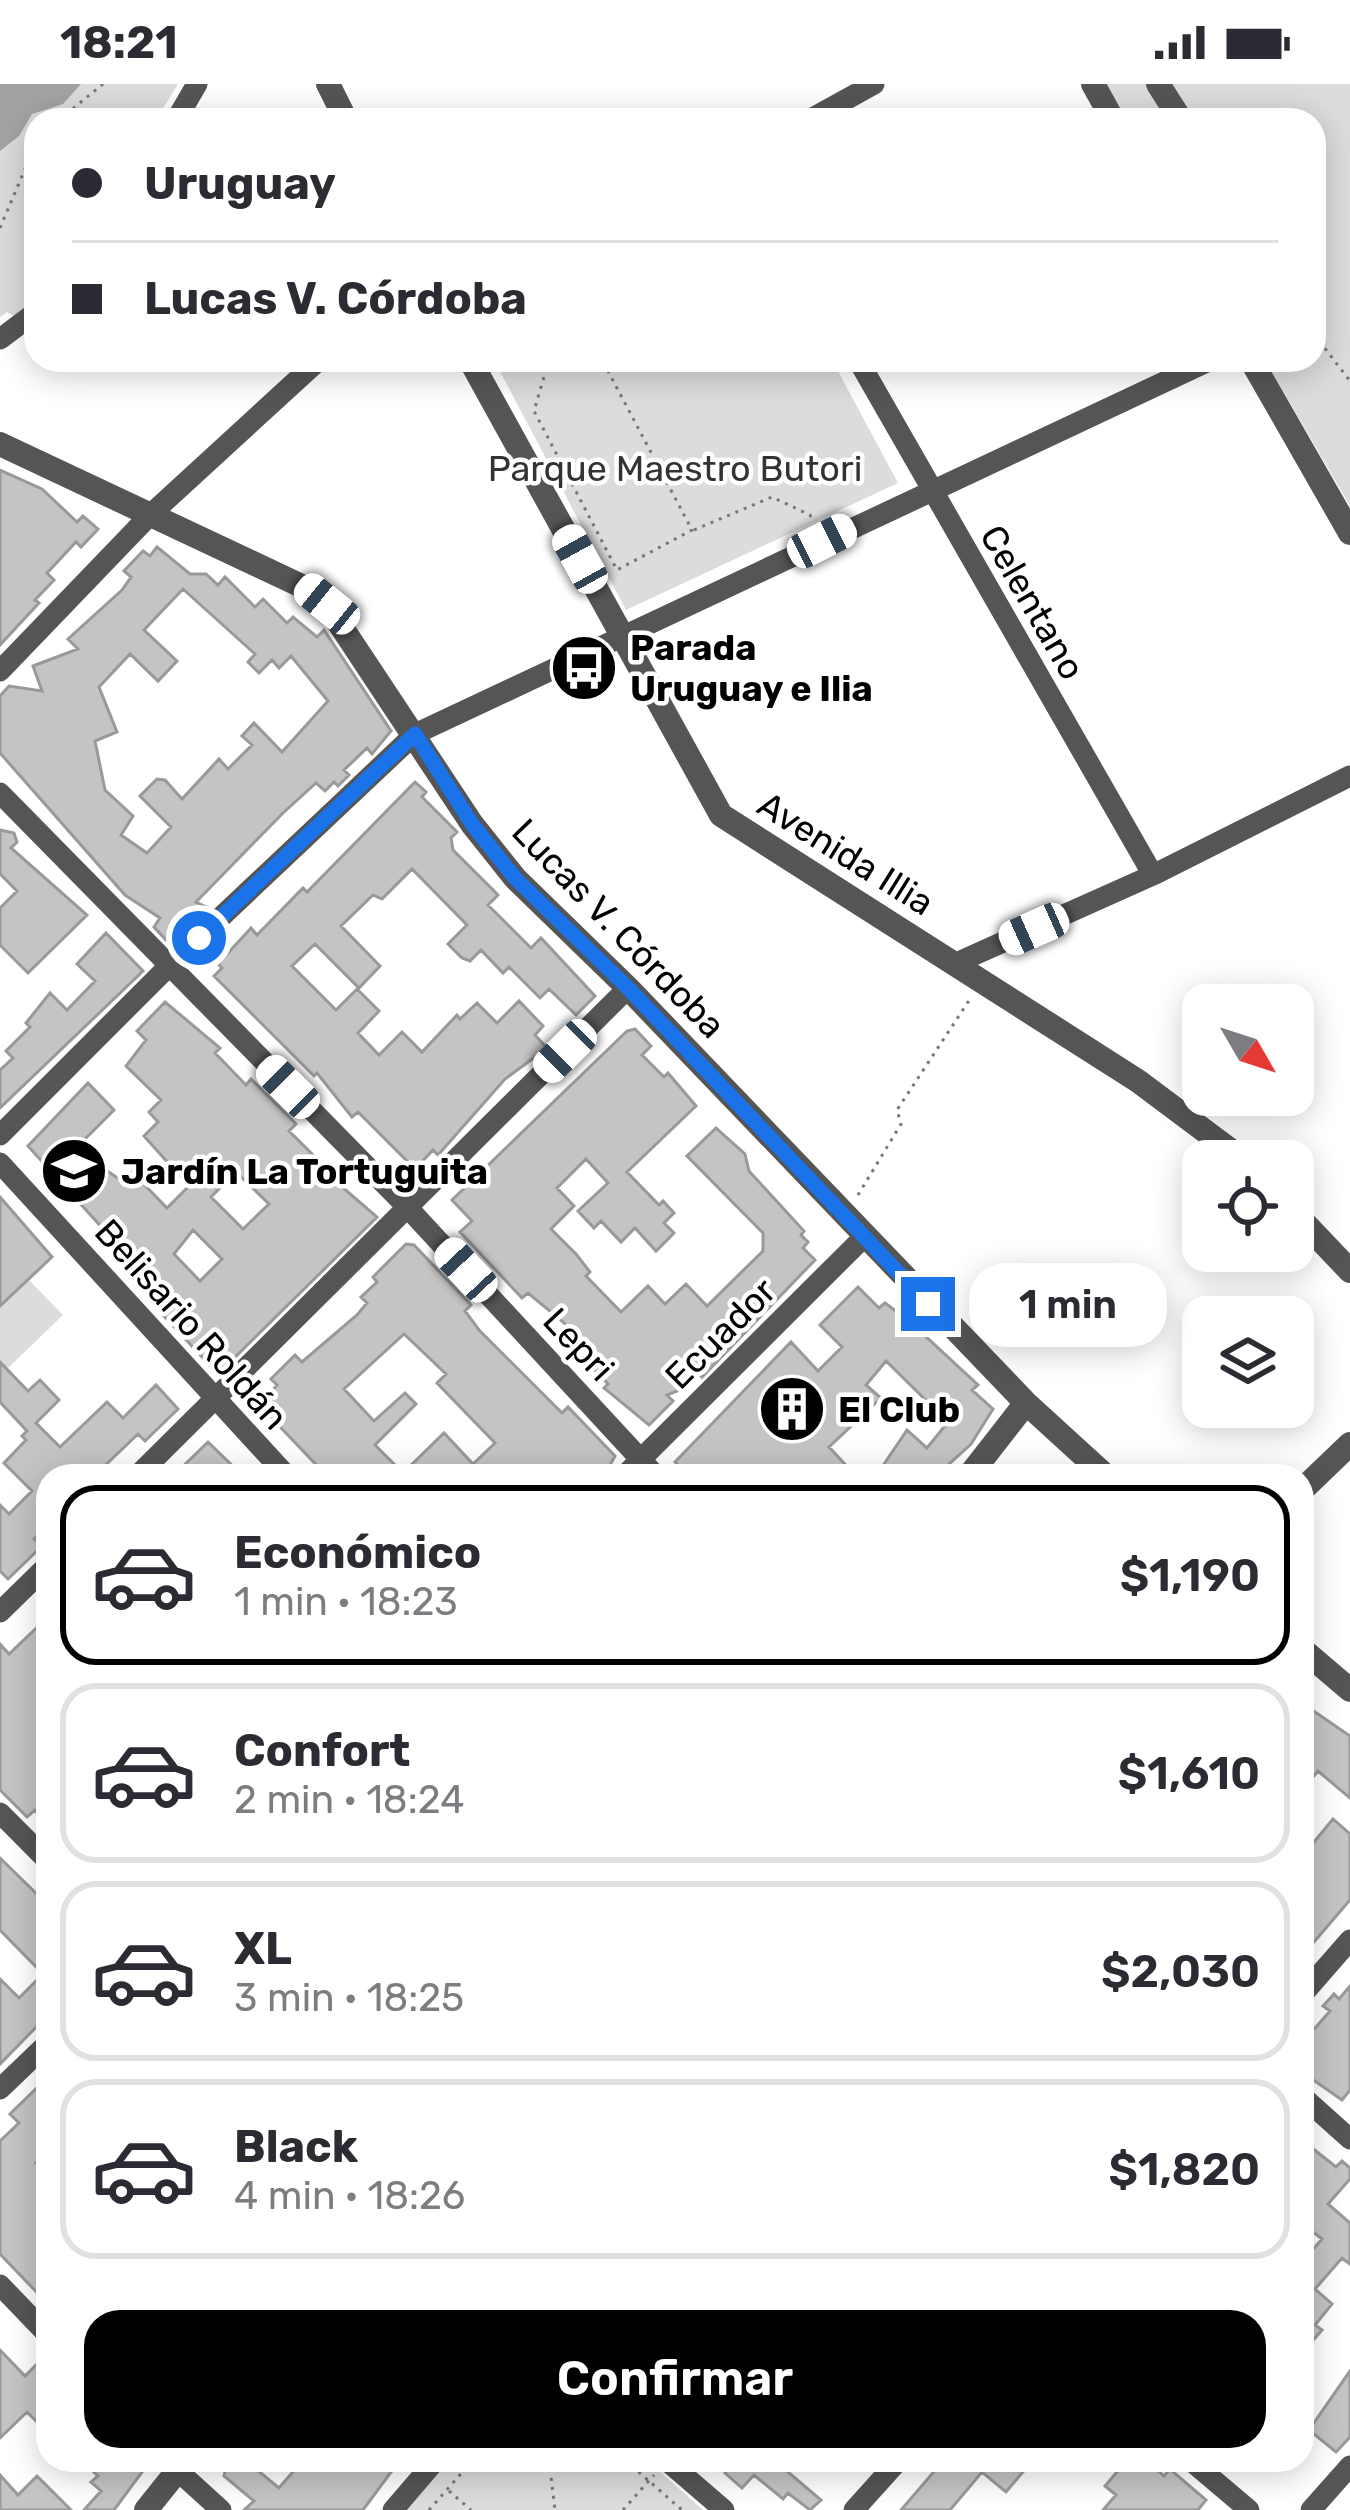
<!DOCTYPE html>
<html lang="es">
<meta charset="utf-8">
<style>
:root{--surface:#fff;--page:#f7f7f7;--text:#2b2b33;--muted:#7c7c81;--line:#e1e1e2;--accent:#000}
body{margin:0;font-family:Rubik,sans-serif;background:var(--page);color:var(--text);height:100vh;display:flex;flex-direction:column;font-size:45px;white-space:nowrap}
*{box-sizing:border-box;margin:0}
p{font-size:39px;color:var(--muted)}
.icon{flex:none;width:66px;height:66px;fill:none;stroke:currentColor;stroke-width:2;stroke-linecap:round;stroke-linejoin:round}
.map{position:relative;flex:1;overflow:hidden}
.drawer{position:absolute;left:36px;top:1380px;width:1278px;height:1008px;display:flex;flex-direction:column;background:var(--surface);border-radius:36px;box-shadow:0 6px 30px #0003}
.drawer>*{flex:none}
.banner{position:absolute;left:24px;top:24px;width:1302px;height:264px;border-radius:36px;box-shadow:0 6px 30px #0003;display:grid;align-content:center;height:264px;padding:0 48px;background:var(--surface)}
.needle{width:78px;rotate:129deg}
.buttons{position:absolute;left:1182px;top:900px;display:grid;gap:24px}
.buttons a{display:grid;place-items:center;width:132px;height:132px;border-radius:24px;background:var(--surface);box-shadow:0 6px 30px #0003;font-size:60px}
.end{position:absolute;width:54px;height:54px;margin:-27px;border:15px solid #1a73e8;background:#fff;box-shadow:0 0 0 6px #fff}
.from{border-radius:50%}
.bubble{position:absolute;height:84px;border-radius:36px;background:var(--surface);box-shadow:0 6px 30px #0003;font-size:39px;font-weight:600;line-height:84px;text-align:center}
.car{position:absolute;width:36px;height:72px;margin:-36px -18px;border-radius:15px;box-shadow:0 0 9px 3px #0007;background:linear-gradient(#fff 24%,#345 0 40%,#fff 0 76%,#345 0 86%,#fff 0)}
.banner b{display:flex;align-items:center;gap:42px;height:114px;font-size:45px}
.banner b+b{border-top:3px solid var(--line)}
.banner i{width:30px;height:30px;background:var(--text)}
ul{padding:21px 0 0;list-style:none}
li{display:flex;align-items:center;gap:36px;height:180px;margin:0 24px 18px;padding:0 24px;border:6px solid var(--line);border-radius:36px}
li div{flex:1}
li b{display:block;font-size:45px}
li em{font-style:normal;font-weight:600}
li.current{border-color:var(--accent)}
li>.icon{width:108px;height:108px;stroke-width:1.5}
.cta{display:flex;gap:24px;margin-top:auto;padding:24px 48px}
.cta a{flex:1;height:138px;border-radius:36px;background:var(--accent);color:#fff;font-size:48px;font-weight:600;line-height:138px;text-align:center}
.status{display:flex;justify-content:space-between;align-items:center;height:84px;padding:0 60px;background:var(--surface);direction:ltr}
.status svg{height:33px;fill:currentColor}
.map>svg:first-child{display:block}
</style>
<div class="status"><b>18:21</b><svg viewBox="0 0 49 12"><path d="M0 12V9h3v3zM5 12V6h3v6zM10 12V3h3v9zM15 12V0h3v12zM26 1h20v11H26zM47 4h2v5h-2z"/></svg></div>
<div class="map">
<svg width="1350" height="2426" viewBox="0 0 1350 2426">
<rect width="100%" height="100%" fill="#fff"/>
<path fill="#dcdcdc" d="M0,0H178L156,36H36V225L20,236L7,228L0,233Z
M1105,0H1350V422L1265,276H1314V36H1126Z
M494,276H832L898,399L626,526Z
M28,1195L63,1231L7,1285L0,1278V1222Z
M450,2376H647L703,2426H405Z"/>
<path fill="#a3a3a3" d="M0,0H81L63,20L32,30L19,52L0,67Z"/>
<path fill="#c4c4c4" stroke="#999" stroke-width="3" fill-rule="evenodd" d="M0,386L42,405L77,438L83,432L98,445L81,463L76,458L47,489L54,496L35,516L39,519L0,561Z
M157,463L190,490H206L218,501L225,493L255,523L263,515L287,539L293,533L317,553L324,546L391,647L372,670L367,664L344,686L349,691L338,702L334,698L325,707L316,699L283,729L196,818L208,824L174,857L166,856L154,843L160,834L125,811L0,669V612L9,602L42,607L33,582L78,565L68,555L122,506L131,493L124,487L143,467L150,472ZM183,505L255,570L248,578L259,589L272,576L279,584L291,572L328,617L282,668L254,639L242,652L252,661L228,685L219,675L182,715L165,696L157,695L140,712L171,743L147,769L121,751L133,732L105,706L95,657L117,648L99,603L130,570L158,597L177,577L144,546Z
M415,698L426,708L422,713L457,748L451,754L453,766L498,811L488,821L531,864L541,854L595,912L576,931L549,905L540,914L509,883L503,889L481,866L470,877L462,874L448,860L467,841L412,785L382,815L373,811L341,842L380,882L359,904L315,860L292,882L336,926L357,905L379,927L358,949L379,971L402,948L422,968L457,931L460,935L477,919L497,939L519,917L543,942L535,951L547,964L505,995L438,1071L433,1066L415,1085L358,1028L352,1033L317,989L314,992L214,892L222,884L218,880L251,844L257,851L303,804L307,808Z
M0,746L14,749L17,758L11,764L87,831L28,889L0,861V824L17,807L0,790Z
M106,849L143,887L0,1024V986L13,974L6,967L30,943L26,939L50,909L67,926L95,897L77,880Z
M165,918L220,964L215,969L246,1001L251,995L296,1040L289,1047L315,1073L312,1077L377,1133L218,1290L164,1232L174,1223L28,1062L88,999L114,1026L80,1060L103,1084L122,1097L132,1088L167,1124L189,1102L144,1052L158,1038L149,1028L161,1016L126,982L146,956L137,947ZM236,1088L269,1120L243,1145L211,1113ZM193,1146L222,1175L200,1197L174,1170Z
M635,945L651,962L642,971L664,993L668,989L696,1022L627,1088L659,1121L663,1117L674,1129L664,1139L674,1149L656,1167L635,1144L621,1158L601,1137L594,1144L578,1127L608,1099L586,1075L557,1104L574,1122L551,1145L576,1170L590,1188L586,1192L621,1228L648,1202L665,1220L686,1200L707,1222L763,1167V1149L687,1072L716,1044L745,1070L749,1087L804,1147L801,1151L808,1158L803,1164L815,1176L702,1293L698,1289L687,1303L667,1311L673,1317L649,1341L604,1304L608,1300L588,1279L595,1272L562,1237L528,1209L522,1214L460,1148L472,1137L452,1116L627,947Z
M0,1113L52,1173L0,1222Z
M406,1160L414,1161L471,1221L465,1227L479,1246L562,1329L568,1323L615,1372L604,1392H400L444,1349L473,1380L495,1359L437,1299L446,1290L404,1250L344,1305L374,1337L405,1309L416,1320L375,1361L394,1380L382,1392H327L260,1322L277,1301L271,1295L295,1271L302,1278L357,1231L367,1219L361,1213L377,1198L373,1193Z
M858,1203L879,1224L885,1219L909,1237L978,1301L972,1306L993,1325L971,1360L936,1392H876L907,1346L927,1364L948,1338L886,1277L866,1301L881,1314L829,1363L856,1392H689L675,1378L791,1258L818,1287L842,1263L820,1241Z
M0,1278L28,1307L40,1296L59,1316L36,1339L60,1363L107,1318L123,1334L156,1301L178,1325L145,1357L138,1350L94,1392H48V1440L34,1455L42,1462L8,1495L0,1487V1421L9,1430L32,1407L4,1379L26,1356L22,1352L27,1347L0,1318Z
M208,1358L243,1392H173Z
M48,1533V1740L35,1726L27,1733L0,1706V1560L9,1570Z
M1302,1619L1350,1652V1714L1318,1687L1302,1706Z
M1333,1735L1350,1750V1816L1302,1872V1758L1309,1764Z
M0,1774L48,1821L42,1827L48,1834V1931L0,1980V1895L19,1914L43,1890L0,1846Z
M1350,1902V2006L1342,2016L1309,1993L1302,1982V1959L1330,1927L1323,1922L1334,1910L1339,1915Z
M48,1993V2067L36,2079L48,2091V2220L0,2170V2057L19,2039L10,2030Z
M1302,2056L1336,2083L1342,2077L1350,2084V2095L1328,2120L1350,2139V2180L1342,2174L1315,2205L1332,2220L1315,2241L1322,2246L1302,2269V2178L1322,2155L1302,2139Z
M0,2266L25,2292L48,2269V2349L27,2328L0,2354Z
M1350,2287V2353L1336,2368L1309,2346Z
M81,2376H151L114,2426H84L101,2407L91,2398L98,2392Z
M228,2376H245L279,2404L303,2376H400L363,2426H244L254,2417L224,2392Z
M735,2376H774L821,2416L810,2426L788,2409L783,2415L754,2391L742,2404L725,2389Z
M944,2376H1033L1006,2408L982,2388L950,2426H901Z
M1127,2376H1145L1164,2392L1170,2385L1206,2416L1198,2426H1103L1116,2411L1105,2402Z
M0,2391L18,2411L37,2392L71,2426H0Z"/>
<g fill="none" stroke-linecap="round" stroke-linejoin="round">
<path stroke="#777" stroke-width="3" stroke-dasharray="3 6" stroke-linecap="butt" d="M59,36L103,0
M0,144L36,59
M1314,250L1350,297
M549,276L534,327L617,486L692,446L608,287L586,276
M694,446L772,413L810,431L813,438
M858,1111L901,1040L897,1026L970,915
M549,2376L555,2426
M625,2376L682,2426
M449,2407L471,2426
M429,2426L473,2376
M623,2426L654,2391"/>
<path stroke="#555" stroke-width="21" d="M176,36L197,0
M809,36L874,0
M0,255L36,228
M858,276L1153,791
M0,587L150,431L319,276
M0,709L408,1124L656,1392
M954,880L1153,791L1350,692
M0,1051L168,883L415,650L1211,276
M0,1079L287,1392
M137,1392L628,904
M624,1392L864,1153
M0,1528L48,1481
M0,1729L48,1777
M1302,1911L1350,1856
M0,2005L48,1959
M1302,2012L1350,2055
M0,2201L48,2251
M166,2376L221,2426
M666,2376L724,2426
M1190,2376L1249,2426
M393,2426L436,2376
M854,2426L899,2376
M1311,2426L1350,2382"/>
<path stroke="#555" stroke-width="24" d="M328,0L346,36
M1093,0L1113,36
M1158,0L1181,36
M470,276L721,731L1138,997L1245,1077
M1251,276L1350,449
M0,360L308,505L327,521L472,740L515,794L628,904L1026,1319L1106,1392
M1293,1127L1350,1187
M969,1392L1026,1319
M1302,1406L1350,1360
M1302,1565L1350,1606
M146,2426L186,2376"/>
</g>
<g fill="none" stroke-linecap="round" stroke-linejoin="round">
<path stroke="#1a73e8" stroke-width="15" d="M199,854L415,650L472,740L515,794L628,904L928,1220"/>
</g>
<defs>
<g id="bus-disc" transform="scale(3.45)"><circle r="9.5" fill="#000" stroke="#fff"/><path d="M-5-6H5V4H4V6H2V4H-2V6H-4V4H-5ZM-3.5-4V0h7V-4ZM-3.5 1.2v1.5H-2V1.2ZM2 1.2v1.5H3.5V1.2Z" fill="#fff"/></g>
<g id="school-disc" transform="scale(3.45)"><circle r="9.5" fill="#000" stroke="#fff"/><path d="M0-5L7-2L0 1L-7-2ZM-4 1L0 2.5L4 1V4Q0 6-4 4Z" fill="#fff"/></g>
<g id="building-disc" transform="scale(3.45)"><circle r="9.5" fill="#000" stroke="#fff"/><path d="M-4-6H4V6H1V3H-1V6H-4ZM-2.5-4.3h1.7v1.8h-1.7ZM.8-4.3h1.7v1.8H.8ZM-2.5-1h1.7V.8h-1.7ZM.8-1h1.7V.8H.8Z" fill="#fff"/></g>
</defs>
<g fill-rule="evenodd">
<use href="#bus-disc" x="584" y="584"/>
<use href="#school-disc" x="74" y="1087"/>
<use href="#building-disc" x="792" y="1325"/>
</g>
<g text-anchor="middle" stroke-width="9" stroke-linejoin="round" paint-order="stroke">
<g font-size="36" fill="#333" stroke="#fff">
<text x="675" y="397">Parque Maestro Butori</text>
</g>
<g font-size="36" fill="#000" stroke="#fff">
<text transform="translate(1033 518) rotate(60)" y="13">Celentano</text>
<text transform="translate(846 769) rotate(32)" y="13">Avenida Illia</text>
<text transform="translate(619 844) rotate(46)" y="13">Lucas V. Córdoba</text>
<text transform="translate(192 1240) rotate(48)" y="13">Belisario Roldán</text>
<text transform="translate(720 1249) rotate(-45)" y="13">Ecuador</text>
<text transform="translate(579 1260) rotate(47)" y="13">Lepri</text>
</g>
<g font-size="36" font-weight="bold" fill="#000" stroke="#fff" text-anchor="start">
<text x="630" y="576">Parada<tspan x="630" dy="41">Uruguay e Ilia</tspan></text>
<text x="121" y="1100">Jardín La Tortuguita</text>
<text x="838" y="1338">El Club</text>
</g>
</g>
</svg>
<div class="buttons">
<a><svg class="needle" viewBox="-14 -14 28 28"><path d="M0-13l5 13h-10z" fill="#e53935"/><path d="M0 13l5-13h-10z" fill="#7c7c81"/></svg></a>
<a><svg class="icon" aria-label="locate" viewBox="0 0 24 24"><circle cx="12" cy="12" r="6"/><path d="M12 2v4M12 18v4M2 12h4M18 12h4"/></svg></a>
<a><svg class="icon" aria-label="layers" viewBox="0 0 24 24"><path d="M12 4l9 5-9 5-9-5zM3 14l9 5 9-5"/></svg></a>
</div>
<i class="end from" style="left:199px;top:854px"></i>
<i class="end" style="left:928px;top:1220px"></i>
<div class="bubble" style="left:969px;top:1179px;width:198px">1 min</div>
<i class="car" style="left:822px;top:457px;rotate:63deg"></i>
<i class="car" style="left:580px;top:475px;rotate:331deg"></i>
<i class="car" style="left:327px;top:520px;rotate:309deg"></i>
<i class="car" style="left:1034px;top:845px;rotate:246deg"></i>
<i class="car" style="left:565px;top:967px;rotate:225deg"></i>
<i class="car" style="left:288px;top:1003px;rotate:315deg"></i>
<i class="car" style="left:466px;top:1186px;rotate:317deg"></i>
<div class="banner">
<b><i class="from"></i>Uruguay</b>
<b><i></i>Lucas V. Córdoba</b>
</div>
<section class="drawer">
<ul>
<li class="current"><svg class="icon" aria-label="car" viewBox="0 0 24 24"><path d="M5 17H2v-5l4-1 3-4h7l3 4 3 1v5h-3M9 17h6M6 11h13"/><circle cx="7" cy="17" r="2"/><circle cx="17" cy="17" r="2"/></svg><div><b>Económico</b><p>1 min · 18:23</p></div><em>$1,190</em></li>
<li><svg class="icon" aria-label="car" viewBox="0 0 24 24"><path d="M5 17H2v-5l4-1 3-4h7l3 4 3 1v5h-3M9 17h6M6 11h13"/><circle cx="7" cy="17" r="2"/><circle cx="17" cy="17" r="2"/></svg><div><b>Confort</b><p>2 min · 18:24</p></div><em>$1,610</em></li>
<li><svg class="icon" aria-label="car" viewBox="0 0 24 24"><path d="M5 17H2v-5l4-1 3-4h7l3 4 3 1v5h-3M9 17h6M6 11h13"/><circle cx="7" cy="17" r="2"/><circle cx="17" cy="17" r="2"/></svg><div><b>XL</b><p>3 min · 18:25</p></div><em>$2,030</em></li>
<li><svg class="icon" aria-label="car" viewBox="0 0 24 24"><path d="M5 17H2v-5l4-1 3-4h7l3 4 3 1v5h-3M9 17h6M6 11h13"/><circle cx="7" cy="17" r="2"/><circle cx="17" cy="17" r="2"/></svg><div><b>Black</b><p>4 min · 18:26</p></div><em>$1,820</em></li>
</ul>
<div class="cta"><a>Confirmar</a></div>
</section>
</div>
